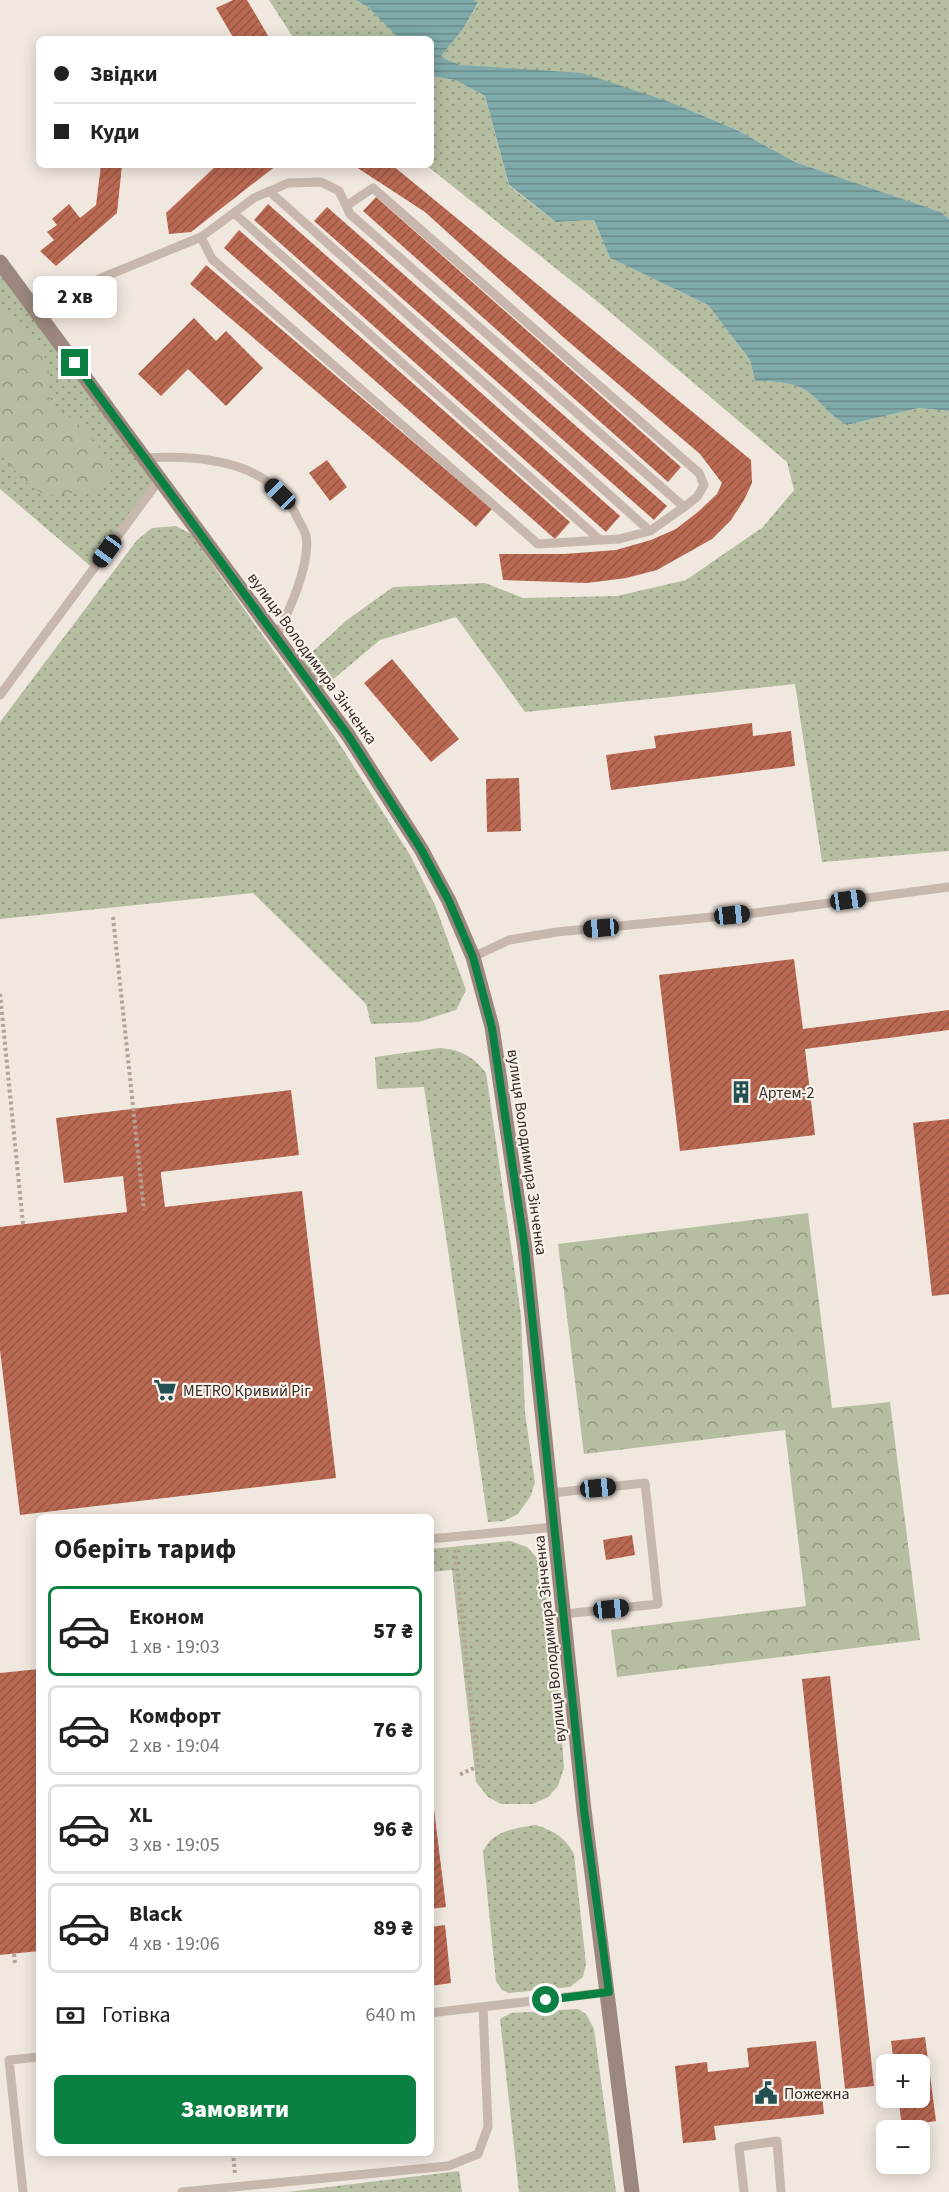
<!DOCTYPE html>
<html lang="uk">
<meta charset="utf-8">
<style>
:root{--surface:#fff;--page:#f6f6f6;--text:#222;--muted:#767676;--line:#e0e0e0;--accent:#0b8043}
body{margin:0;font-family:"Source Sans 3",sans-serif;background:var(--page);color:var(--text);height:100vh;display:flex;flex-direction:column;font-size:22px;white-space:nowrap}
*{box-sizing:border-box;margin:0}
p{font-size:20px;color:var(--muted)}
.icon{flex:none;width:33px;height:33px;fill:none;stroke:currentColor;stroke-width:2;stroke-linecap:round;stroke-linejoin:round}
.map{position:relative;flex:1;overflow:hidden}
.details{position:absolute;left:36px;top:1514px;width:398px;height:642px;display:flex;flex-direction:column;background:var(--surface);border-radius:9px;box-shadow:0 3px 15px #0003}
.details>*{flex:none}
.top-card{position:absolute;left:36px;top:36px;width:398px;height:132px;border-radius:9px;box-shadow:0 3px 15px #0003;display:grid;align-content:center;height:132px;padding:0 18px;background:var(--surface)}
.controls{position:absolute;left:876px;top:2054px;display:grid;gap:12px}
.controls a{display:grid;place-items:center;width:54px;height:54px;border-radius:9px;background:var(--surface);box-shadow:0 3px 15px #0003;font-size:30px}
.end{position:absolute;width:27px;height:27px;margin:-14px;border:8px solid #0b8043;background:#fff;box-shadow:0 0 0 3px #fff}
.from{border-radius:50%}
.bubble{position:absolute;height:42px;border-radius:9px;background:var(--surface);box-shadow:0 3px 15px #0003;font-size:20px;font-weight:800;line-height:42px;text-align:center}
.car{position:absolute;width:18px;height:36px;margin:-18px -9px;border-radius:8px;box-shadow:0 0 4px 2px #0007;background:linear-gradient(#222 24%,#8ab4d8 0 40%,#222 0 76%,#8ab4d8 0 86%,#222 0)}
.top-card b{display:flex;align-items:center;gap:21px;height:57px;font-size:22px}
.top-card b+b{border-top:2px solid var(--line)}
.top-card i{width:15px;height:15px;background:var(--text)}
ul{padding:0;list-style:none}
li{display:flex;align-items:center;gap:18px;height:90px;margin:0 12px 9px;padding:0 6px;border:3px solid var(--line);border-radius:9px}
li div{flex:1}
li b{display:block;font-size:22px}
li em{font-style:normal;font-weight:800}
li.on{border-color:var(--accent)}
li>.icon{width:54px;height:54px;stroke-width:1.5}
h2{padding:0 18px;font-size:27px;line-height:72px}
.pay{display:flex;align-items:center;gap:15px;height:66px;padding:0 18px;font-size:22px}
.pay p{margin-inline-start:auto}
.action{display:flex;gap:12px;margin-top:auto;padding:12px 18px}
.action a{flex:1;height:69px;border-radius:9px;background:var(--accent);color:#fff;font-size:24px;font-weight:800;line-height:69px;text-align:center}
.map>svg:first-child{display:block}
</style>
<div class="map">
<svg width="949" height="2192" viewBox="0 0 949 2192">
<defs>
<pattern id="grass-dots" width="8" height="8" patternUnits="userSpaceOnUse" patternTransform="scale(1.5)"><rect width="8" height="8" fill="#b5bea0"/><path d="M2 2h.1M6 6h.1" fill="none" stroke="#949b83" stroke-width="1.8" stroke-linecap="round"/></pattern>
<pattern id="forest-crowns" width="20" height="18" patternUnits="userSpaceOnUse" patternTransform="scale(1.5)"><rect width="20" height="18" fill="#b5bea0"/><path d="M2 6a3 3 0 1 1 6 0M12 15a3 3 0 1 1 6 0" fill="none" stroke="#949b83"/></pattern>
<pattern id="water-rules" width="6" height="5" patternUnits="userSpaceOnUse" patternTransform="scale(1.5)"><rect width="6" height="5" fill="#80aaaa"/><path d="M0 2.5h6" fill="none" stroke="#6a8b8b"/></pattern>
<pattern id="building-hatch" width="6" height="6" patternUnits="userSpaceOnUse" patternTransform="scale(1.5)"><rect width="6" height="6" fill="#ba6953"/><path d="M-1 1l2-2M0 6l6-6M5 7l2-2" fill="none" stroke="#985745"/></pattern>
</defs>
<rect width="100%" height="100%" fill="#f0e7df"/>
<path fill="url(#grass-dots)" d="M269,0H356L368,7L399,39H294Z
M474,0H949V219L941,212L795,162L737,130L673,103L461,65L439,57L463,29L478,4Z
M431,76L455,80L485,96L509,186L556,222L594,220L610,258L708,305L750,360L755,381C773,381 797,382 811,394C826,408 828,414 847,425L919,408L949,411V851L822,862L795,684L525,712L456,617L380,640L318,692L298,665L347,620L393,587L485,583L523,598L617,596L686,580L763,527L794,490L787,462L598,302L426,165H430Z
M0,262L160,479L94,569L0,489Z
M176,526L191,534L337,740L410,855L435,905L466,990L456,1010L419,1022L371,1024L366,1004L253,893L0,919V722L137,540L152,528Z
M440,1048C461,1050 473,1056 486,1073L521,1315L525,1413L535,1483L530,1497L518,1514L504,1521L488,1522L424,1087L377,1089L375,1057Z
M510,1541L527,1547L539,1560L544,1577L552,1641L556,1654L564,1768L558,1786L548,1797L533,1804H501L488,1797L476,1782L452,1570L431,1572V1549Z
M536,1825C554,1831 565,1837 574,1854L586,1964L583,1977L570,1987L509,1993L502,1990L496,1981L483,1852C491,1831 515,1828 536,1825Z
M578,2009L586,2014L594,2029L616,2192H519L500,2019L511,2013Z
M459,2171L462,2192H288Z"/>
<path fill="url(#forest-crowns)" d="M0,311C32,327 56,360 48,395C55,407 60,410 71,418C90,432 105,452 112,474L96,490L47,496L30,486L0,455Z
M808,1213L832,1408L890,1402L920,1640L617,1677L611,1630L806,1606L785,1430L584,1454L558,1244Z"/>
<path fill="url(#water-rules)" d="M356,0H474L478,3L463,29L440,57L461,65L582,73L673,103L737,130L795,162L941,212L949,219V411L919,408L847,425C828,414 826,408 811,394C797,382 773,381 755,381L750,360L708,305L610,258L594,220L556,222L509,185L485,96L455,80L431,76L430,39H399L368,7Z"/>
<path fill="url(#building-hatch)" d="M233,0H247L270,39H234L216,8Z
M101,165H122L117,213L56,266L40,251L54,240L47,232L57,225L52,219L69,204L80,218L96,205Z
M217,165H277L191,232L169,234L166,213Z
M353,165H392L751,460L752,483L744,500L731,520L712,539L657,570L626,578L587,583L503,580L499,554H565L616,550L651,540L676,529L699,511L717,494L722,483L700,454L562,336L425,212Z
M376,197L681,467L668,482L363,211Z
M268,204L620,516L606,532L254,220Z
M327,207L667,506L654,520L314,221Z
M239,230L570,522L555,539L224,248Z
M206,265L492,509L476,527L190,284Z
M194,318L216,341L226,331L263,368L226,406L188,369L161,396L138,374Z
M327,460L347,487L330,501L309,473Z
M392,659L459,739L431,762L364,683Z
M752,723L753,736L791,731L795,766L611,790L606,755L656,748L654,736Z
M519,778L521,831L487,832L486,779Z
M794,959L803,1029L949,1010V1030L805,1049L815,1135L680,1151L659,975Z
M291,1090L299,1155L161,1172V1175L165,1207L302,1191L336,1478L20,1515L0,1350V1227L127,1212L123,1176L64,1183L56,1118Z
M949,1119V1294L932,1296L913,1123Z
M632,1535L635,1555L606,1560L603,1540Z
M39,1669V1951L0,1955V1673Z
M830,1676L874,2086L845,2089L802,1679Z
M430,1777L446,1907L430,1909Z
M445,1925L451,1983L430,1986V1927Z
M925,2037L936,2121L902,2126L898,2097H920V2064H894L891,2041Z
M816,2041L824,2114L714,2126L716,2140L683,2143L675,2066L707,2062L708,2072L749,2067L747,2048Z"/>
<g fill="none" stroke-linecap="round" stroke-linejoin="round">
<path stroke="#b3a296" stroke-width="4" stroke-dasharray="3 3" stroke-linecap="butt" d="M113,917L144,1210
M0,994L23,1224
M455,1550L478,1766L459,1775
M14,1954L15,1964
M233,2152L235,2174"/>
<path stroke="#c7b7ac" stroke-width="9" d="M269,191L650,531
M235,214L599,539
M201,237L212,259L538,544L619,539L650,531L684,507
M33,306L201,237L254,198L288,183L321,182L339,191L350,214L684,507L697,497L704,485L699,473L373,188L346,206
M146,458C199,455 270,460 296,515C299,522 305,530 306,536C311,564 288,613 276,638
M0,695L160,479
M473,957L509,940L557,932L754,913L949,887
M551,1493L645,1483L658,1604L565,1614
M430,1539L555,1527
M430,2013L609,1992
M23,2192L9,2060L39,2057
M182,2192L448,2166L478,2154L488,2127L483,2007
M744,2192L739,2147L777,2141L781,2192"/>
<path stroke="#9b877d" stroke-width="15" d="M0,262L348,735L421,849L449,901L473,957L492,1027L525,1249L584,1810L632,2192"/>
</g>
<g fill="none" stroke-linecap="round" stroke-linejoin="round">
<path stroke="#0b8043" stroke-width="8" d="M75,363L348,735L421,849L449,901L473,957L492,1028L525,1249L584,1810L609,1992L546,2000"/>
</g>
<defs>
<g id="building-bare" transform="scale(1.8)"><path d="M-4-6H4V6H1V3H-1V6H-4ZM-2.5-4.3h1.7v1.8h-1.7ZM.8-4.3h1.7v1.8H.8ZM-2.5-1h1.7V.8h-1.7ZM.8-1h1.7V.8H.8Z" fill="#235153" stroke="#f8f2eb" stroke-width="2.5" paint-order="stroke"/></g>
<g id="supermarket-bare" transform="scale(1.8)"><path d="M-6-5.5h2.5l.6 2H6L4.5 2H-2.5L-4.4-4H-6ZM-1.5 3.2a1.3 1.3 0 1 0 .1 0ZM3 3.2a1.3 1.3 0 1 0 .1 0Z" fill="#235153" stroke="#f8f2eb" stroke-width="2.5" paint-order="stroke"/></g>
<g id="civic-bare" transform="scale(1.8)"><path d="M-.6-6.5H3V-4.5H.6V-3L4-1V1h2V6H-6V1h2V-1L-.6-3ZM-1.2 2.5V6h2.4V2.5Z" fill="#235153" stroke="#f8f2eb" stroke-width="2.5" paint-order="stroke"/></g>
</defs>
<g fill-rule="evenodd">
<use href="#building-bare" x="741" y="1092"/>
<use href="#supermarket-bare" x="165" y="1390"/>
<use href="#civic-bare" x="766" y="2093"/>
</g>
<g text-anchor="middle" stroke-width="4.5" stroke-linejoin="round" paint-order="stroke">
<g font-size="16" fill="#362d2a" stroke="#f8f2eb">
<text transform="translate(313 658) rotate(54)" y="6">вулиця Володимира Зінченка</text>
<text transform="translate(528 1152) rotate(82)" y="6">вулиця Володимира Зінченка</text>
<text transform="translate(549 1639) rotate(-96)" y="6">вулиця Володимира Зінченка</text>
</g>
<g font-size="16" fill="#362d2a" stroke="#f8f2eb" text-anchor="start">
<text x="759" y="1098">Артем-2</text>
<text x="183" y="1396">METRO Кривий Ріг</text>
<text x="784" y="2099">Пожежна</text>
</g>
</g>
</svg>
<div class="controls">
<a>+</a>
<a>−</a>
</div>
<i class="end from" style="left:546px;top:2000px"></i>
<i class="end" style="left:75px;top:363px"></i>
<div class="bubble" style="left:33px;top:276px;width:84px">2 хв</div>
<i class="car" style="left:280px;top:494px;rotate:315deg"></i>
<i class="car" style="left:107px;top:551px;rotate:216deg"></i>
<i class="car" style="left:848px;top:900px;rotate:82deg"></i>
<i class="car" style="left:732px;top:915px;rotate:84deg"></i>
<i class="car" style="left:601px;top:928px;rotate:265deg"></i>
<i class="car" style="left:598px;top:1488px;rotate:84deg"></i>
<i class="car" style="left:611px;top:1609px;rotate:84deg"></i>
<div class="top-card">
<b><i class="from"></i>Звідки</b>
<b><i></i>Куди</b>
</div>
<section class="details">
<h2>Оберіть тариф</h2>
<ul>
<li class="on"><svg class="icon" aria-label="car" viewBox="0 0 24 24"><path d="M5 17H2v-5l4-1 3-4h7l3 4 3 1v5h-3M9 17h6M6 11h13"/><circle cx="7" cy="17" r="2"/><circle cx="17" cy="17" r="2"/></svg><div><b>Економ</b><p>1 хв · 19:03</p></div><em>57 ₴</em></li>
<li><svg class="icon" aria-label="car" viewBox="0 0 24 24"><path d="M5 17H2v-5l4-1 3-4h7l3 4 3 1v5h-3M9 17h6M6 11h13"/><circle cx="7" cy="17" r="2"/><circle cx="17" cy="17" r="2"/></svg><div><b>Комфорт</b><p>2 хв · 19:04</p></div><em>76 ₴</em></li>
<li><svg class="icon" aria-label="car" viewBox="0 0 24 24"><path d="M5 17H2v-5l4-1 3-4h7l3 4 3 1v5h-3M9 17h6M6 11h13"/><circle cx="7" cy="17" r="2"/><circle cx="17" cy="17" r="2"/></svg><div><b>XL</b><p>3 хв · 19:05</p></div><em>96 ₴</em></li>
<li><svg class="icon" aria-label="car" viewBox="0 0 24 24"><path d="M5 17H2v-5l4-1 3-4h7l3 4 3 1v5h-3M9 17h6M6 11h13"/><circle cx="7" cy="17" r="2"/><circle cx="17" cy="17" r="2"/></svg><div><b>Black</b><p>4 хв · 19:06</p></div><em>89 ₴</em></li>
</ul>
<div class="pay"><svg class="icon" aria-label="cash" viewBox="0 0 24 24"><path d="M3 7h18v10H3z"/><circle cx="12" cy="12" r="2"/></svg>Готівка<p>640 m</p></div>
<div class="action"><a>Замовити</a></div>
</section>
</div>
